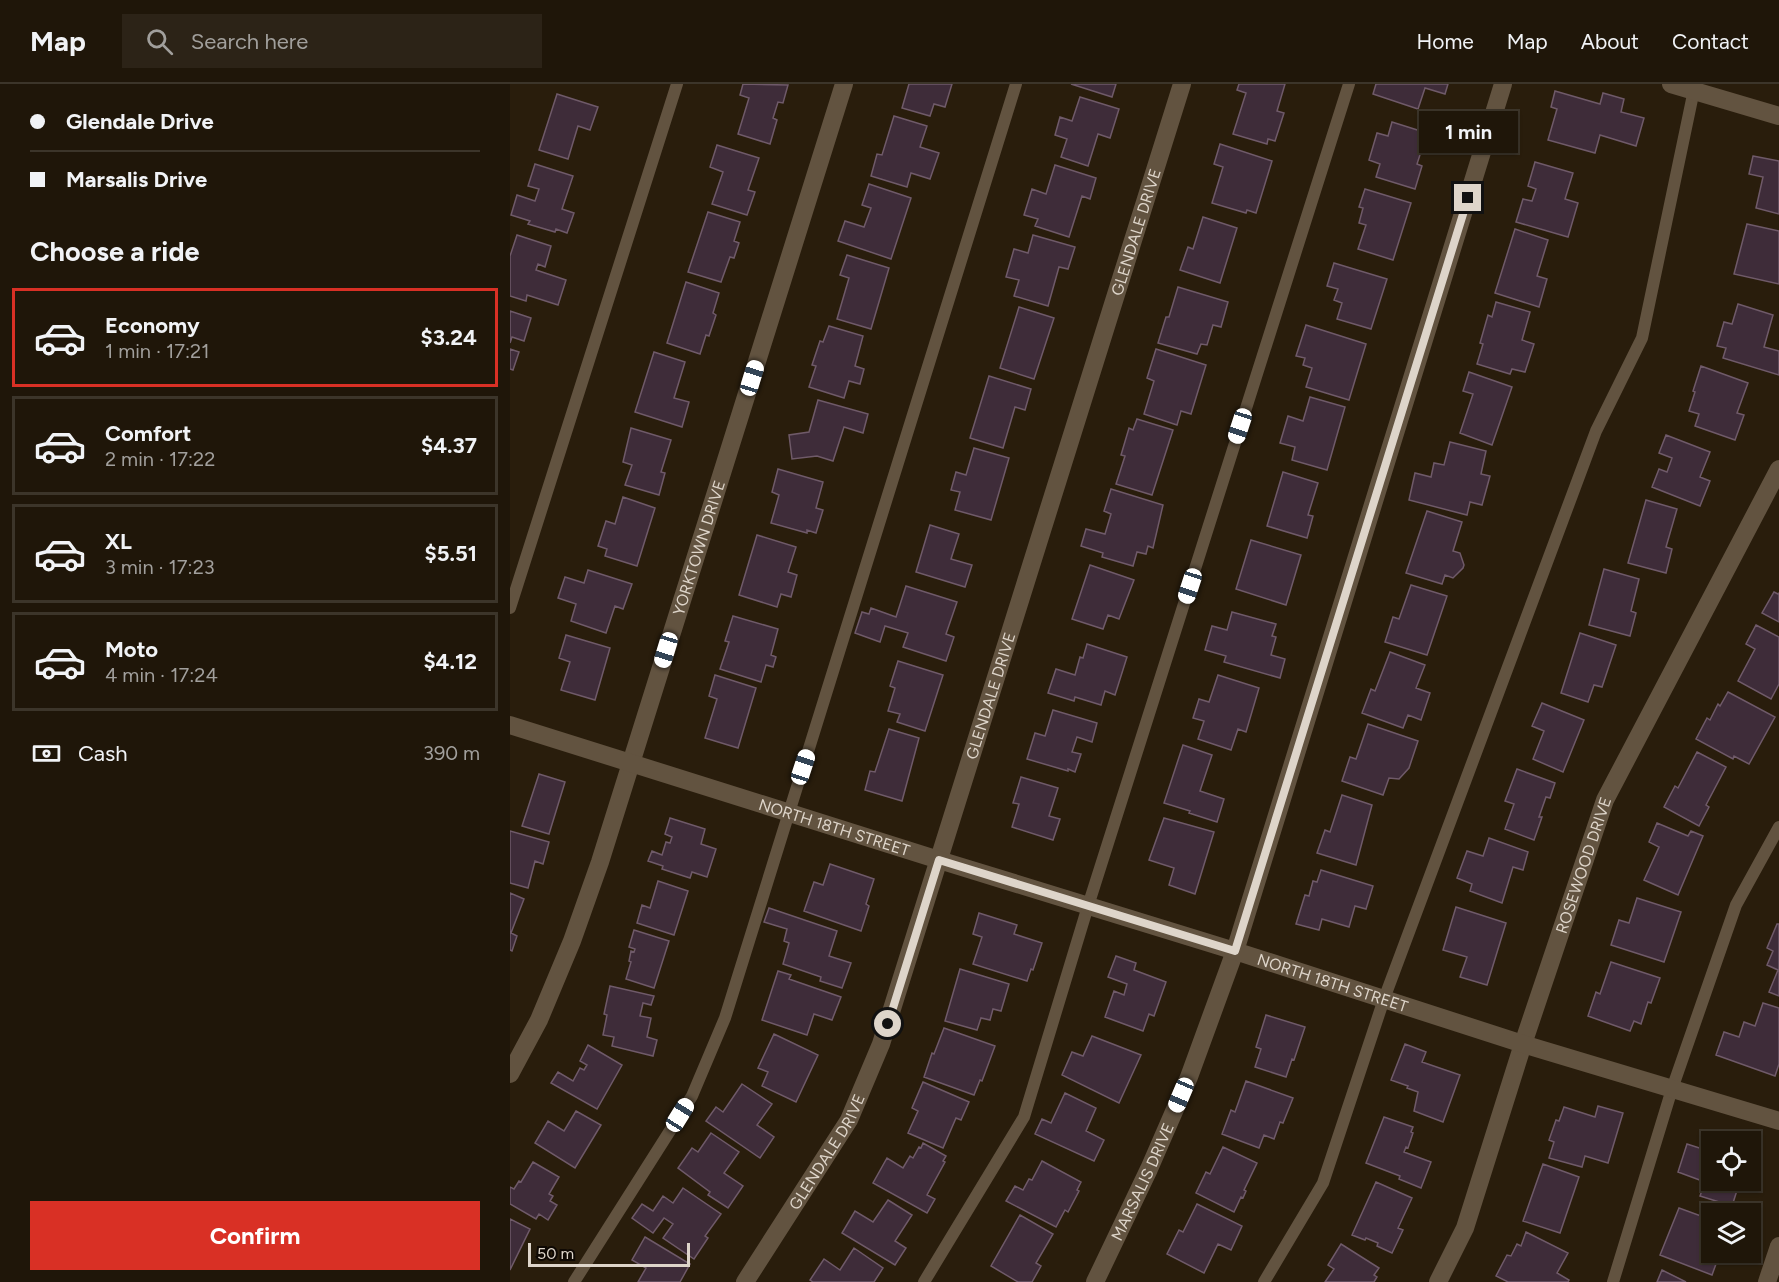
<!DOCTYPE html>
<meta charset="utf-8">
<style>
:root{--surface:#1f1609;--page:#2c2317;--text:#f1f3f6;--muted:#a19f9c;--line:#3c352a;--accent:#d93025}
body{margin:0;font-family:Figtree,sans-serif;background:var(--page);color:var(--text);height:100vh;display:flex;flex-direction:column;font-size:22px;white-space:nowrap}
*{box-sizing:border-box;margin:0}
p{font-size:20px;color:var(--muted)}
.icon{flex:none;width:33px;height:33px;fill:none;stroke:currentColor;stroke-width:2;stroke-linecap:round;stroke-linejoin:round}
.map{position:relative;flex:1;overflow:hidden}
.drawer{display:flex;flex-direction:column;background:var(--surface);width:510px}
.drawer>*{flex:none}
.banner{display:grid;align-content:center;height:132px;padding:0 30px;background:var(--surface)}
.buttons{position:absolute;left:1191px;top:1047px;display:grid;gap:12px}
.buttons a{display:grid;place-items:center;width:60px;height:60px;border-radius:0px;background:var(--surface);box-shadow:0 2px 4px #0004,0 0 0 2px var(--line);font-size:30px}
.scale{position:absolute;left:18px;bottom:15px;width:162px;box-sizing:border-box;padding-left:6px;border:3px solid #ded5ca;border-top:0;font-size:16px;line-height:21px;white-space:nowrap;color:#ded5ca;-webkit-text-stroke:4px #0e0803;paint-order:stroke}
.end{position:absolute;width:27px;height:27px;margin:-14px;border:8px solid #ded5ca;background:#111;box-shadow:0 0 0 3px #111}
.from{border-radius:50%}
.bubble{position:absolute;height:42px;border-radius:0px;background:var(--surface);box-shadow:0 2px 4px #0004,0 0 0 2px var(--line);font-size:20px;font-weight:700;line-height:42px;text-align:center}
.car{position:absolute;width:18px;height:36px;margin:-18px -9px;border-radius:8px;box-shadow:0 0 4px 2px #0007;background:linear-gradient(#fff 24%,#345 0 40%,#fff 0 76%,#345 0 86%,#fff 0)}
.banner b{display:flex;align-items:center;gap:21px;height:57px;font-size:22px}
.banner b+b{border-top:2px solid var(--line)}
.banner i{width:15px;height:15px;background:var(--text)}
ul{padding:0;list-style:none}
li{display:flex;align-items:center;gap:18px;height:99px;margin:0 12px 9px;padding:0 18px;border:3px solid var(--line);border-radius:0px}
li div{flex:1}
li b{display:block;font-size:22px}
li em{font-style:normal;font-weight:700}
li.on{border-color:var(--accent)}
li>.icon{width:54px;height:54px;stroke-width:1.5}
h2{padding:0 30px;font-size:27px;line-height:72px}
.pay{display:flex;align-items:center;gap:15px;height:66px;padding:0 30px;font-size:22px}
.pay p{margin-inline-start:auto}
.cta{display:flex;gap:12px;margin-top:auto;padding:12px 30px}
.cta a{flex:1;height:69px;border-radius:0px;background:var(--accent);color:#fff;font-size:24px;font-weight:700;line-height:69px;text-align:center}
header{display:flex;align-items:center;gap:36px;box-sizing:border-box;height:84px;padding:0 30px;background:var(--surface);border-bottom:2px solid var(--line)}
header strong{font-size:28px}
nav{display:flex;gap:33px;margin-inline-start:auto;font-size:21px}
.search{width:420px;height:54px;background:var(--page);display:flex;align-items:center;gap:15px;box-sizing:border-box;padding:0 21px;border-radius:0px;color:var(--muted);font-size:22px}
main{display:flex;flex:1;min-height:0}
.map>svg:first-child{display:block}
</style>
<header>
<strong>Map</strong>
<div class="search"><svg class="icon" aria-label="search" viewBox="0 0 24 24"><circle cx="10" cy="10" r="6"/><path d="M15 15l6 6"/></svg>Search here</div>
<nav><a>Home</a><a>Map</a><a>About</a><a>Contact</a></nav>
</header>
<main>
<section class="drawer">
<div class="banner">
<b><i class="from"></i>Glendale Drive</b>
<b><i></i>Marsalis Drive</b>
</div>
<h2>Choose a ride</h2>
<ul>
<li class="on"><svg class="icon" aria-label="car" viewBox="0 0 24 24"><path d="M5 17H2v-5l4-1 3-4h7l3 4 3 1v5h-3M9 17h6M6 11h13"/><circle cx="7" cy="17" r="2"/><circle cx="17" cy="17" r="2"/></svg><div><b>Economy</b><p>1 min · 17:21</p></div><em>$3.24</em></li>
<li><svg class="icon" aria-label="car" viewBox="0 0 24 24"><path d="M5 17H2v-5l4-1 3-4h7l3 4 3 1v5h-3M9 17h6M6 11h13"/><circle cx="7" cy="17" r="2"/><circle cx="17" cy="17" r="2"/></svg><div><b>Comfort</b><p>2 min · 17:22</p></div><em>$4.37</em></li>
<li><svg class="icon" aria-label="car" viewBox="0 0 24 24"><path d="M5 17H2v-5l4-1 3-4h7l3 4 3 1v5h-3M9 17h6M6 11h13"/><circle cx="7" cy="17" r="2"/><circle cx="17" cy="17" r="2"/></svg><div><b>XL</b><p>3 min · 17:23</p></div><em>$5.51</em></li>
<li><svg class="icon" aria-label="car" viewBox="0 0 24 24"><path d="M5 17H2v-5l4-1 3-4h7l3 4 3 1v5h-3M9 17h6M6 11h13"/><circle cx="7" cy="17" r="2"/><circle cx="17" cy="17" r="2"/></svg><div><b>Moto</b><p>4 min · 17:24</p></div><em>$4.12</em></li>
</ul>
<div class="pay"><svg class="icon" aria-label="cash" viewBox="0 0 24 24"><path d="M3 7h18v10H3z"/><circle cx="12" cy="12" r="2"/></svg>Cash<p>390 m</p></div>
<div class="cta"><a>Confirm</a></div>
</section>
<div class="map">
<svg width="1269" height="1198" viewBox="0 0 1269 1198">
<rect width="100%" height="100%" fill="#291d0c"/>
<path fill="#3e2c39" stroke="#6f5a69" stroke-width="1.5" d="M233,0L278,1L273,19L268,18L263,34L267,36L260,60L228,50L239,14L230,11Z
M399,0H442L435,23L424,20L420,32L392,24Z
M561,0H606L602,13Z
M729,0H775L767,27L774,29L765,57L758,55L757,60L723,50L736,9L727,6Z
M866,0H938L935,10L915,4L908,25L863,10Z
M1045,7L1090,20L1093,9L1114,15L1111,28L1134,34L1126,62L1090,51L1085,69L1038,56L1047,25L1041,23Z
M47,10L88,23L80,46L68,42L58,75L29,66Z
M570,13L609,25L600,54L588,50L578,82L551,73L557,55L545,51L550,33L562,37Z
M384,32L417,42L410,63L429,69L420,95L401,89L397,103L361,92L367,70L372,71Z
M882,38L917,49L907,80L912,82L905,105L866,93L870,80L859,76L867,49L878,52Z
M710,60L762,77L746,129L737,126L736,129L702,119L713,83L704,80Z
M207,61L249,74L238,106L245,108L237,131L202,120L213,88L200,83Z
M1243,72L1269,77V130L1246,124L1253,93L1239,90Z
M1025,78L1063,89L1055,115L1068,119L1058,153L1006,138L1013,115L1022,117L1026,105L1018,102Z
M25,80L63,92L52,125L64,129L57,149L46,145L45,148L18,140L20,137L1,131L7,111L25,117L29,105L18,102Z
M545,81L586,94L580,115L572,112L559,153L525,142L528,135L514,131L522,105L536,110Z
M359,100L401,114L381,175L328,157L335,137L354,143L361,124L352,121Z
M855,105L901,119L883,176L848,165L856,141L849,139L853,124L849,123Z
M198,128L230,138L224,157L229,159L224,174L220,173L211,198L178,188Z
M693,133L727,144L710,199L670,186L678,163L683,165Z
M1237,140L1269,147V200L1224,190Z
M1005,145L1038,156L1027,192L1037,195L1029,223L985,209Z
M7,151L41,162L35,183L28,180L26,186L56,196L48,221L17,211L16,217L0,212V172Z
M523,151L565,163L558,185L549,183L538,222L504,212L509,196L496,193L504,165L518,169Z
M337,171L379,184L361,245L327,235L339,194L330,191Z
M824,179L877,195L861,245L827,235L832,219L824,216L828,205L817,202Z
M176,198L209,209L203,229L206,231L199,252L196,251L190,270L157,259Z
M668,203L718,218L711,243L703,241L697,261L691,260L687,270L648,259L656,233H659Z
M986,218L1020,228L1012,256L1024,260L1015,288L1002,285L1000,290L967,280L973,260L970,259L978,231L982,233Z
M1228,220L1263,231L1254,263L1269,267V291L1213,274L1216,264L1207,262L1214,238L1222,240Z
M509,223L544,234L524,295L490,284Z
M0,227L21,234L14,257L2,253L0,259Z
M796,241L856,260L839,316L796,303L802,284L793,281L795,274L786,272Z
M319,242L353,252L345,282L354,285L350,300L339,297L334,314L299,303L306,282L302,281L310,257L313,258Z
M0,265L9,268L3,286L0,285Z
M646,265L696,281L681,330L671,327L667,341L634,330L644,297L637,294Z
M144,268L175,278L164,314L179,318L172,343L125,328Z
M1191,282L1238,299L1227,329L1234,331L1225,356L1185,342L1189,330L1179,327L1185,308L1183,307Z
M959,288L1002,303L982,361L950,349L963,310L953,307Z
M479,292L521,305L515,326L505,323L493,364L460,354Z
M800,313L835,323L817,386L782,376L785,363L770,359L778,332L793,337Z
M308,316L358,330L353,349L334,343L323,377L307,372L282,375L279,351L299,348Z
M627,335L663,346L642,411L606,400L615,372L611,371L619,344L623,346Z
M121,344L161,356L151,388L155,389L149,411L115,401L122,381L113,378Z
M1156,351L1200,368L1190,393L1200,397L1190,422L1142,403L1149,385L1157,388L1162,374L1149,369Z
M940,358L976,367L971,390L980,392L972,421L960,418L957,431L899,416L905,389L921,393L924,379L934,381Z
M464,364L499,374L481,436L445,426L450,408L441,406L446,388L456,391Z
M268,385L313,398L306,424L313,426L306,449L297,446V449L261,439L269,411L262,408Z
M773,388L808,399L798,431L803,432L797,454L757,442Z
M601,405L653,421L643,464L638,462L636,470L627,468L623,482L592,473L593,469L571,462L576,445L595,450L601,430L594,427Z
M113,413L145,424L127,482L95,472L97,465L88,462L96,437L105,440Z
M1136,416L1167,425L1156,463L1162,465L1156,489L1118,479Z
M917,427L952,438L943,467L950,469L954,481L953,484L943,494L935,491L932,500L896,489Z
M420,441L449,450L441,475L462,481L455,503L406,488Z
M247,451L286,463L278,488L287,491L281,513L271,510L267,523L229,511Z
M741,456L791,471L776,521L726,505Z
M580,481L624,496L609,535L598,531L593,545L562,535Z
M1094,485L1129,495L1121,527L1126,529L1120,552L1079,541Z
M78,486L122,500L113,525L105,522L96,549L61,537L66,520L48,514L55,493L74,499Z
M901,501L937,512L917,571L875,558L883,533L889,535Z
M396,502L447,518L436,550L444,553L436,577L393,563L398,549L375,542L370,558L345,549L352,528L359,530L361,524L386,533Z
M1264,508L1268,510L1269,509V538L1252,529Z
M722,528L766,540L762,552L766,553L761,571L775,575L770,594L714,578L716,572L695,566L702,542L717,546Z
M223,532L268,545L261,571L266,573L263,583L256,581L251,598L210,585L219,558L215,557Z
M1246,541L1269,553V600L1261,615L1228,597L1245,565L1236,560Z
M1070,549L1106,561L1092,603L1084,601L1078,618L1051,609Z
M56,551L100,564L85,616L51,606L60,578L49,574Z
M577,560L617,573L605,611L595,607L591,621L565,613L564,617L538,609L546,585L565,591L570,573L573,574Z
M880,568L915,581L906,604L920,609L911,636L898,631L893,644L852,629L861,605L865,607Z
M388,577L433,591L415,647L387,638L390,630L378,627L385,604L380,602Z
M205,591L246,604L228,664L195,654L207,615L199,612Z
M708,591L749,604L736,648L728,645L721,666L688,655L694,637L683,634L689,615L699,618Z
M1218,608L1265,633L1239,680L1224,672L1223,675L1186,655L1197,634L1200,636L1208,620L1210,622Z
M1032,619L1074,636L1053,688L1023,675L1034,647L1022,642Z
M543,626L587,639L582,658L567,653L562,668L571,670L565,688L558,685V687L517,675L525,649L535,652Z
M858,640L908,657L899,684L889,695L879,694L873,711L832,697L840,673L846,675Z
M379,645L409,654L392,717L355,706L360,687L365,688Z
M673,661L702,671L690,707L714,715L707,738L679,729L680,727L654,719Z
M1187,668L1216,683L1196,721L1199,723L1189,742L1154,723L1165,702L1168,704Z
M1007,685L1045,699L1040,714L1036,713L1029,733H1032L1024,756L995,745L1004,720L995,717Z
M29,690L55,698L39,750L12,742Z
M511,693L548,704L539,732L550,735L543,756L502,743L509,720L503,719Z
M832,711L862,721L846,781L807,769L815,746L820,748Z
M160,734L195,745L191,760L206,765L197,793L182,788L180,794L152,785L153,782L138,777L142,767L152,771L156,758L160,759L162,753L155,750Z
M654,734L704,748L685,810L659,801L664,784L639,776Z
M1147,739L1178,752L1181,747L1193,752L1168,811L1134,796L1149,763L1139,758Z
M0,747L39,758L33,780L25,777L18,804L0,799Z
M979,754L1018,768L1013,786L1003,783L992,819L960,807L962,800L947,794L957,767L973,772Z
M320,780L364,795L356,820L359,822L351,847L294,827L304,798L313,801Z
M811,786L863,802L856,825L845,822L839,843L812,835L809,846L786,840L795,811L799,812L803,797L807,798Z
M148,797L178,807L164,851L127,839L132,821L140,824Z
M0,809L14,815L1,849L7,852L2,867L0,866Z
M1127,814L1171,828L1154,878L1101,861L1109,836L1119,839Z
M946,823L996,839L977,901L950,893L957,873L933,866Z
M259,824L327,847L319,872L341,879L332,904L310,897L311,893L273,880L279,859L274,857L277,845L254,838Z
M469,829L507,841L504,850L532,859L523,886L521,885L517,897L463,880L472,853L463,850Z
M1267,840H1269V912L1259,908L1268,886L1257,881L1263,867L1257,864Z
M124,846L159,857L144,904L116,895L121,878L119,877L121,867L124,868L125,865L119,863Z
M606,872L626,879L624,886L656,898L644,932L639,930L633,947L595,933L604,907L614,911L617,900L598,893Z
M1101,878L1150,894L1141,919L1138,918L1131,940L1124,937L1120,947L1078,932L1086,908L1090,910Z
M450,885L499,900L491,927L483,925L480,936L471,934L467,946L435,937Z
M268,887L281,891L279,895L331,913L322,936L304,930L297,951L252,936Z
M100,902L144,912L141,921L133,919L130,932L141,934L137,953L147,956L143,972L102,962L104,953L93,951L97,931L94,930Z
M1253,919L1269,924V980L1265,992L1206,971L1214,948L1229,953L1234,938L1245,942Z
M756,931L795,943L784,976L782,975L776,993L745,983L751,965L746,963Z
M434,944L485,962L472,997L470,996L464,1011L414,993L422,969L424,970Z
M264,950L308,971L286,1018L252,1002L258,988L248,984Z
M582,952L631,971L609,1019L552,991L562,968L573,972Z
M895,960L916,968L912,978L950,991L933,1038L904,1027L908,1008L897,1004L898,1002L881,996Z
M78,961L112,981L87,1025L41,999L48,988L63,997L70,984L74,986L77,981L70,977Z
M736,997L783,1014L773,1039L770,1038L764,1055L754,1051L749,1064L712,1050L721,1026L725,1028Z
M413,998L459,1018L451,1036L446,1034L433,1064L398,1049L408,1027L402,1024Z
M232,1000L262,1020L247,1041L264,1053L250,1074L196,1037L206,1023L213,1028Z
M555,1009L586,1024L576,1047L594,1056L584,1077L525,1050L532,1035L541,1039Z
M1088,1022L1113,1029L1098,1079L1075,1072L1072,1083L1039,1074L1044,1058L1039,1056L1046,1036L1049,1037L1054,1023L1085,1033Z
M66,1027L91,1041L65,1084L25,1059L38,1037L54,1047Z
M874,1033L903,1043L901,1048L903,1049L898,1064L896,1063L894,1068L921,1078L911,1104L889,1095L890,1092L856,1079Z
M201,1049L229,1068L214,1089L233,1102L218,1124L198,1111L200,1108L168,1084L182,1064L188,1068Z
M413,1059L436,1072L433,1077L435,1078L417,1111L425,1115L417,1129L363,1099L377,1074L393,1084L400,1072L403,1074L409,1063L411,1064Z
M1177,1060L1202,1068V1096H1237L1236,1099L1230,1097L1222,1122L1190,1112L1195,1098L1168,1088Z
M713,1063L747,1079L734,1106L736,1107L733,1114L731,1113L724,1128L686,1109L696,1088L700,1090Z
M532,1077L571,1098L567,1106L569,1107L558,1128L555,1126L546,1143L496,1117L505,1102L513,1106L519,1095L522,1096Z
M23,1078L49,1093L39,1110L43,1112L40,1117L47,1121L38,1136L29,1130L26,1135L0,1120V1103L4,1105L9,1097L11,1098Z
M1033,1080L1069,1093L1050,1149L1013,1137Z
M866,1098L902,1114L888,1144L893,1146L882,1169L867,1162L868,1159L856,1154L855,1156L842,1151Z
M173,1104L211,1130L195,1152L198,1154L184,1175L153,1154L163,1140L154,1134L143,1149L122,1134L132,1120L143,1127L153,1112L163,1119Z
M378,1116L402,1131L385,1157L396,1164L385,1181L332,1149L345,1127L363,1138Z
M687,1120L732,1142L721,1166L708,1160L694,1189L657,1170L669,1146L673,1148Z
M1169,1124L1202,1136V1143L1194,1163L1202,1166V1168L1210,1169L1202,1191L1150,1171Z
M510,1131L543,1150L526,1179L531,1182L522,1198H508L481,1182Z
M0,1135L20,1145L0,1186Z
M1016,1148L1058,1169L1047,1189L1059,1196L1058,1198H998L986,1192L997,1171L1001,1172L1007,1160L1011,1162Z
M135,1153L180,1180L170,1198H128L136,1184L122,1176Z
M831,1160L869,1184L864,1191L867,1193L864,1198H815L824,1185L818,1181Z
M344,1164L373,1184L364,1198H303L300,1196L314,1175L330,1186Z
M1152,1186L1176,1198H1147Z"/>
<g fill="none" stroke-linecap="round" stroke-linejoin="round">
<path stroke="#625340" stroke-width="12" d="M0,524L167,0
M64,1198L182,1012L215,934L506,0
M414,1198L514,1033L578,822L839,0
M754,1198L813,1099L874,915L1086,347L1132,254L1185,1
M1103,1198L1162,1005L1226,821L1269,743"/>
<g stroke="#625340" stroke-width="18">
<path d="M1161,0L1269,32"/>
<path id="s1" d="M0,990L29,936L62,857L90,778L334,0"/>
<path id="s2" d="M235,1198L339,1036L371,960L672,0"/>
<path id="s3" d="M585,1198L639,1085L679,993L725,867L993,0"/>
<path id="s4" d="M928,1198L955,1144L1013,960L1095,716L1269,385"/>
<path d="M1257,1198L1269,1162"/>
</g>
<path stroke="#625340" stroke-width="18" id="s5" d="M0,641L429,776L725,867L1013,960L1269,1037"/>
</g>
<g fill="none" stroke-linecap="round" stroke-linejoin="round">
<path stroke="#ded5ca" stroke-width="8" d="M378,940L429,776L725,867L958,114"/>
</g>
<g text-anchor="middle" stroke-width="4.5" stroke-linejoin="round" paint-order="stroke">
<g font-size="16" fill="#ded5ca" stroke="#0e0803">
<text dy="6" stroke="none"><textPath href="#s2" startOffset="1126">GLENDALE DRIVE</textPath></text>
<text dy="6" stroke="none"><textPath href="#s1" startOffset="560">YORKTOWN DRIVE</textPath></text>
<text dy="6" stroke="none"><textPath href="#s2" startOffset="640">GLENDALE DRIVE</textPath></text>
<text dy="6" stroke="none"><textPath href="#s5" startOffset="340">NORTH 18TH STREET</textPath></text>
<text dy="6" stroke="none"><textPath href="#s4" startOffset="442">ROSEWOOD DRIVE</textPath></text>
<text dy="6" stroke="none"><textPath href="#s5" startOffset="862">NORTH 18TH STREET</textPath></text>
<text dy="6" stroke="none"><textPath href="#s2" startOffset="154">GLENDALE DRIVE</textPath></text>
<text dy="6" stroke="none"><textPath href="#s3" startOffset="111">MARSALIS DRIVE</textPath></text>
</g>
</g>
</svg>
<div class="buttons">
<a><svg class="icon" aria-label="locate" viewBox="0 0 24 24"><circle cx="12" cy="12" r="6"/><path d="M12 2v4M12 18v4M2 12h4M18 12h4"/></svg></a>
<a><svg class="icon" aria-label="layers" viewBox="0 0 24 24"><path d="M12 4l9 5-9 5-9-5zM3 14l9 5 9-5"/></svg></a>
</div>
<div class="scale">50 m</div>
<i class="end from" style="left:378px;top:940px"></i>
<i class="end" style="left:958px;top:114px"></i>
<div class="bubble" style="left:909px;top:27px;width:99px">1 min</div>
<i class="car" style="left:242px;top:294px;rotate:17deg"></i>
<i class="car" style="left:730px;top:342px;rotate:198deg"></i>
<i class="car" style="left:680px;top:502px;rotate:198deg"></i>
<i class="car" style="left:156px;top:566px;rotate:197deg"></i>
<i class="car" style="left:293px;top:683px;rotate:18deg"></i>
<i class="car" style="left:671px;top:1011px;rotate:203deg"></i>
<i class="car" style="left:170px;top:1031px;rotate:32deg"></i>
</div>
</main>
